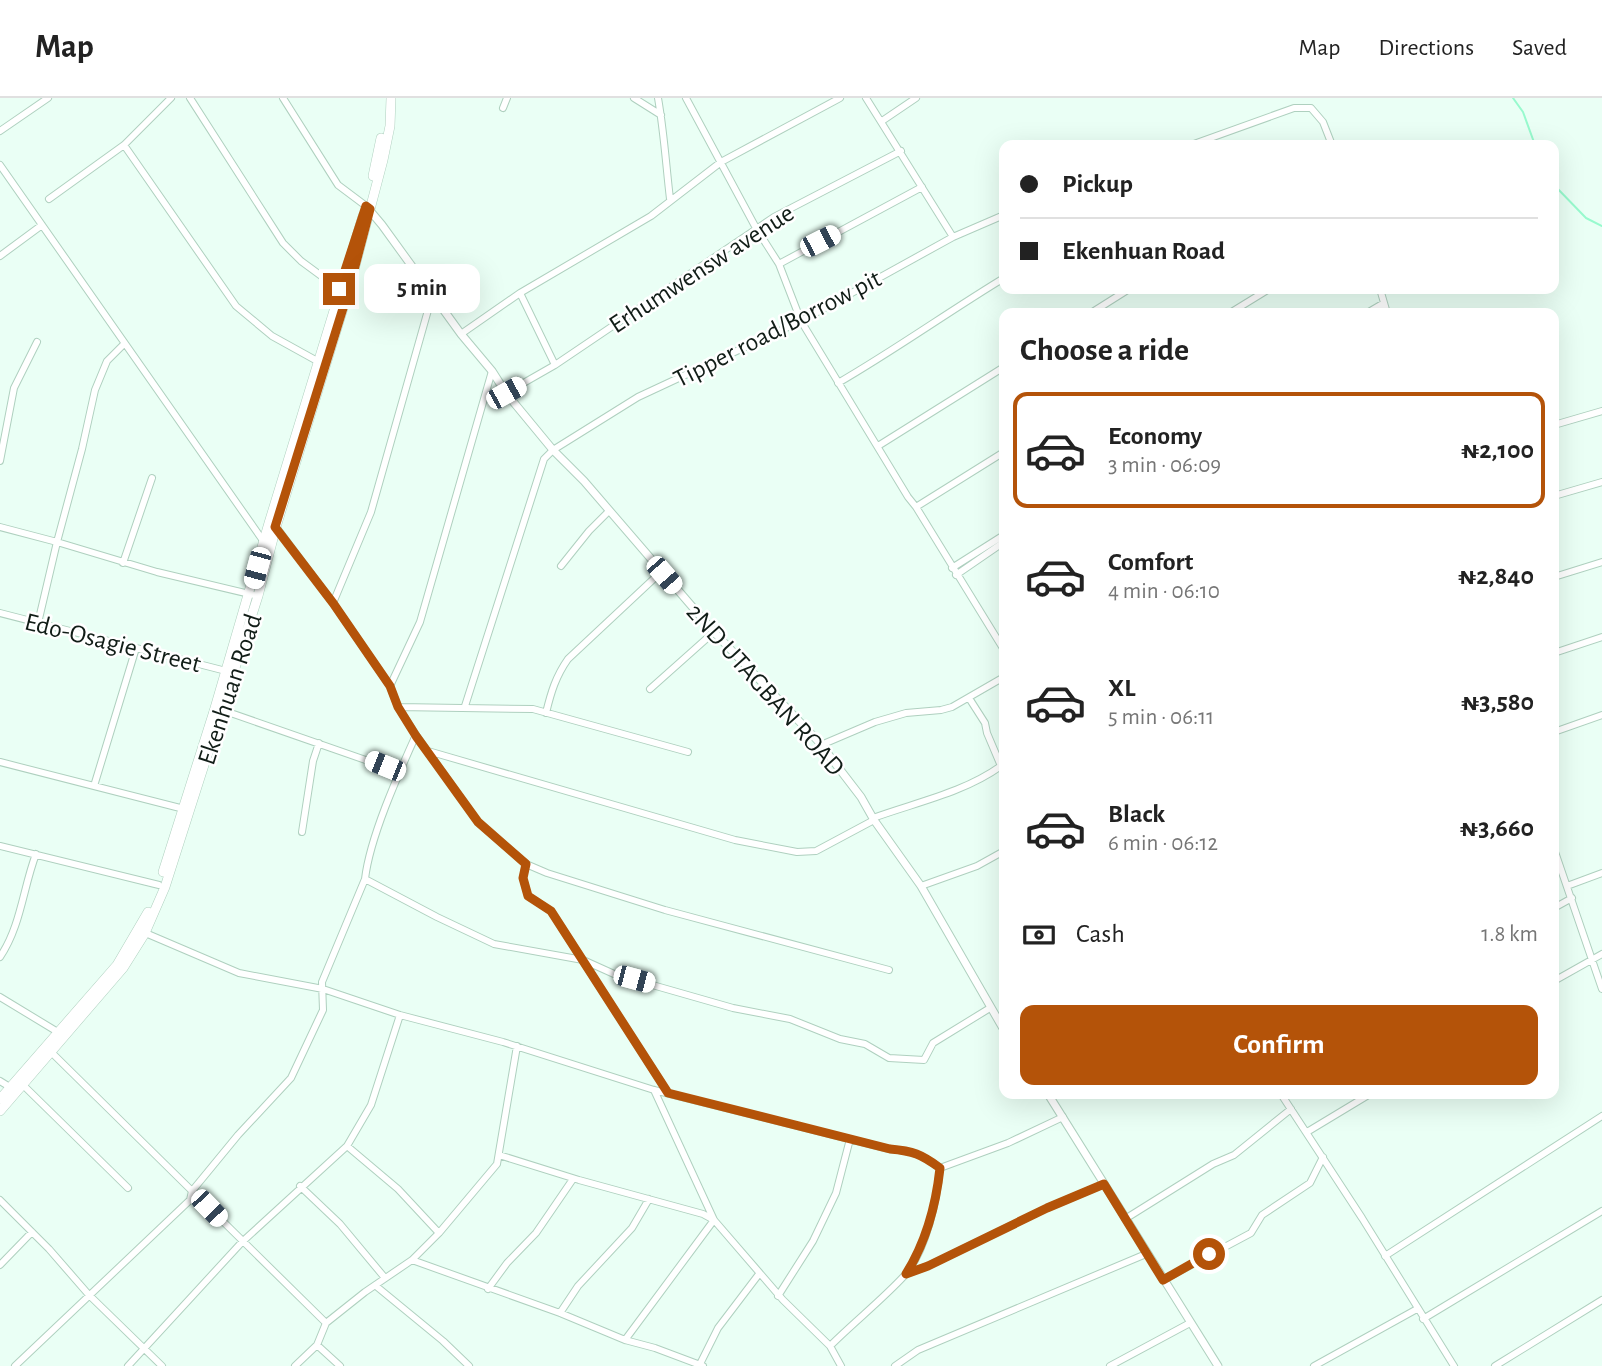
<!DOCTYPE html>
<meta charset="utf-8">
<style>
:root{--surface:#fff;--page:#f2f2f2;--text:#222;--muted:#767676;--line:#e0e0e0;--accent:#b45309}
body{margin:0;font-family:"Alegreya Sans",sans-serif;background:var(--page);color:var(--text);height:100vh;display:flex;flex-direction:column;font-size:26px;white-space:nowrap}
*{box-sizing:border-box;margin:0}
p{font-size:23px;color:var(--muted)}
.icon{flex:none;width:38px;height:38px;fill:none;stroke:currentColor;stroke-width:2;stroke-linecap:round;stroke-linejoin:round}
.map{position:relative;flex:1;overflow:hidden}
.sheet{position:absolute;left:999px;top:210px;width:560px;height:791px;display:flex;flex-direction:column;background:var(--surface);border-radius:14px;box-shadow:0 7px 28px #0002}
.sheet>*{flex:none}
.hud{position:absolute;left:999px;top:42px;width:560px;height:154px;border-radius:14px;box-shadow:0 7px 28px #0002;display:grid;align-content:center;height:154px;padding:0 21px;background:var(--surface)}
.end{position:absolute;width:32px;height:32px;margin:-16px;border:9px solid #b45309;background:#fff;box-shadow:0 0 0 4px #fff}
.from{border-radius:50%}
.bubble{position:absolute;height:49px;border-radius:14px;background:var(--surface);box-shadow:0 7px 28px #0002;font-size:23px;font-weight:700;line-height:49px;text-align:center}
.car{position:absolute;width:21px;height:42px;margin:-21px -10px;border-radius:9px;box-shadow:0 0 5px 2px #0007;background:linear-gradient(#fff 24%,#345 0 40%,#fff 0 76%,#345 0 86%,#fff 0)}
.hud b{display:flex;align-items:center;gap:24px;height:66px;font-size:26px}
.hud b+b{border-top:2px solid var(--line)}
.hud i{width:18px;height:18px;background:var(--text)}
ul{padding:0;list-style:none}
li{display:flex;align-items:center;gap:21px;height:116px;margin:0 14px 10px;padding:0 7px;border:4px solid transparent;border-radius:14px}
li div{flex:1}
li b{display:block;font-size:26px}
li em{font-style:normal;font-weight:700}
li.current{border-color:var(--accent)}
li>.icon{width:63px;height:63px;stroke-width:1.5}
h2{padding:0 21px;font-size:32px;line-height:84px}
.pay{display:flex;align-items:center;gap:18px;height:77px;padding:0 21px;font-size:26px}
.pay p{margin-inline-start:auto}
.cta{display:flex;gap:14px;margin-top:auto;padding:14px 21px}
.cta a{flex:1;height:80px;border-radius:14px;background:var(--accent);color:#fff;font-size:28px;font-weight:700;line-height:80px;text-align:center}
header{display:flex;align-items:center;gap:42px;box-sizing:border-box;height:98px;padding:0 35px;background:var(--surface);border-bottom:2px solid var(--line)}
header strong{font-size:33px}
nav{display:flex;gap:38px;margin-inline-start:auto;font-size:24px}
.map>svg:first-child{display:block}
</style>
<header>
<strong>Map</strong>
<nav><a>Map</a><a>Directions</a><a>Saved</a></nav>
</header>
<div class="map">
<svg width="1602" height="1268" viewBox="0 0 1602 1268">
<rect width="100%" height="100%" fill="#eafff5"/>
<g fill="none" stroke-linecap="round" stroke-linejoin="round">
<path stroke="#98face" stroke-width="2" d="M1513,0L1523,14L1535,47
M1554,87L1586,120L1602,128"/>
<g stroke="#afd0bf" stroke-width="8">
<path id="minor" d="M190,0L283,145L301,163L339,191
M283,0L338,87L366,108
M634,0L661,17
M658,0C664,34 666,67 670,101
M686,0L756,130L779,166L801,223L908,399L916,409L1004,552
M866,0L953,139
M503,10L507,0
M882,23L916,0
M0,33L48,0
M124,47L236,208L272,238L319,264
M1191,47L1294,10H1311L1323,24L1332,47
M0,67L264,444
M49,101L124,47L171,0
M0,158L42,127
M779,166L922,89
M1380,191L1387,215
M520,195L555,267
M1091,215L1129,191
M1230,215L1269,191
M1367,215L1384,205
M461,236L520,195L651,118L721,64L840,0
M838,285C895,252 948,214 1004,180
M506,295L555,267L774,119L901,53
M1554,327L1602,313
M878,348L1004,269
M0,363L14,290L37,244
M1554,398L1602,384
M916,409L1004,354
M0,429L57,444L157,474L258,498
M276,429L333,505L390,588L398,609L416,637L478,724L526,766L523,780L528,798L551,813L668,995
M123,465L152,380
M561,468L589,433L609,413
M952,470L1004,437
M956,477L1004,444
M1554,479L1602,464
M333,505L371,414L432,198
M0,515L226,573
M38,525L57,444L82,351L95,292L107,263L124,246
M1554,555L1602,539
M390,588L420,524L492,273
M650,591L714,534
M465,608L544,361L553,352L638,299L801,223L953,139L1004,117
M398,609L533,611L688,654
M222,612L400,674
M546,615C551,594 556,578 568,561L661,474
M1554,634L1602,617
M821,647L875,624L906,615L941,612L952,609L1004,579
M428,653L735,742L797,754L816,753L874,722
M0,664L184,711
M94,688L136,550
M873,720C917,704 963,695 1001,668L987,635L985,625L969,600
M302,734L313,663L319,645
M0,748L159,787
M1554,751L1602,891
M526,766L547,775L665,812L889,872
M365,781L437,819L494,846L583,862L614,876L733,910L790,921L840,941L865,946L889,960L924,962L933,945L990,910
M921,788L977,768L1004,753
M1567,788L1602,775
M1554,810L1572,800
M143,834L239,875L323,891L400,917L503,944L654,992L889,1051C913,1053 921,1056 940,1070L1008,1045L1063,1019
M0,859C21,828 23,790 36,756
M1554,883L1602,856
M0,899L61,936
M48,951L326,1225
M0,983L13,991
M21,985L128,1090
M654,992L714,1122L783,1202L830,1248L841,1268
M1281,996L1362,1120L1454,1268
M1307,1034L1370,996
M347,1048L398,1091L439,1135
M499,1057L579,1082L703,1116L714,1122L625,1242
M300,1088L340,1126L385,1180
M0,1102L49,1151L89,1197L162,1268
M1125,1121L1213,1066L1234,1057L1291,1011
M1385,1158L1602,1018
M412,1162L560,1215L625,1242L655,1250L703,1268
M0,1167L32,1134
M906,1176L928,1168L1047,1110L1104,1086
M1163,1182L1251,1135L1262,1117L1310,1085L1323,1059
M376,1188L443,1243L469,1268
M488,1191L507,1165L536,1135L573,1081
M778,1198L813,1143L836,1095L850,1041
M560,1215L578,1188L632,1130L649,1101
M1423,1221L1602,1113
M317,1247L340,1268
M830,1248C854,1224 882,1202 905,1177C926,1153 937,1102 940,1070
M15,1268L190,1102L192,1093L238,1037L291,980L323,912L322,884L365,781C370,739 398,677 416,637
M128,1268L242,1144L347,1048L371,1007L400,917
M295,1268L317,1247L326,1225L365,1194L412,1162L439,1135L497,1066L517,948
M699,1268L718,1230L759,1176
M895,1268L918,1252L1146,1156
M1110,1268L1190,1225
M1314,1268L1417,1211
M1495,1268L1602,1202"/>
</g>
<g stroke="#afd0bf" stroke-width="9">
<path id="tertiary" d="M366,108L382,127L461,236L492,273L506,295L553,352L584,383L714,534L818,643L861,699L874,722L921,788L1004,932
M1048,996L1218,1268"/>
</g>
<g stroke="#afd0bf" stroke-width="10">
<path id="secondary" d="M373,78L381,40
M163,774L215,610L269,425L363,118
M0,1001L117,867L148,814
M0,1013L123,870L145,835L165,789L258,498L276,429L349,191L383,62L390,28L391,0"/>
</g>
<use href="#minor" stroke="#fff" stroke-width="6"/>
<use href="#tertiary" stroke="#fff" stroke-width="7"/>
<use href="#secondary" stroke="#fff" stroke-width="9"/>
</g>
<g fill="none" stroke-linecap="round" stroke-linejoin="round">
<path stroke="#b45309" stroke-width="9" d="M339,191L366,108L370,111L349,191L275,429L333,505L390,588L398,609L416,638L478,724L526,766L523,780L528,798L551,813L668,995L890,1051C913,1053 921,1056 940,1070C936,1107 926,1144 906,1176L928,1168L1047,1110L1104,1086L1163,1182L1209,1156"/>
</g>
<g text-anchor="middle" stroke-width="5" stroke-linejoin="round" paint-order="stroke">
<g font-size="26" fill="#111d17" stroke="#fff">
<text transform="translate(701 170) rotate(-33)" y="9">Erhumwensw avenue</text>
<text transform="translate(777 230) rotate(-27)" y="9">Tipper road/Borrow pit</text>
<text transform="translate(113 544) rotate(14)" y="9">Edo-Osagie Street</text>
<text transform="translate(229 591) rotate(-72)" y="9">Ekenhuan Road</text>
<text transform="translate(766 591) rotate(48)" y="9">2ND UTAGBAN ROAD</text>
</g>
</g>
</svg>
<i class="end from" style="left:1209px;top:1156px"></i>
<i class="end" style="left:339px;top:191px"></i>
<div class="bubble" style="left:364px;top:166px;width:116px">5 min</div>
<i class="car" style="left:820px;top:143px;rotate:63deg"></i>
<i class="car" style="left:506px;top:295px;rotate:61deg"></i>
<i class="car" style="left:257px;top:470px;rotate:195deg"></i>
<i class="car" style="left:664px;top:477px;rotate:139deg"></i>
<i class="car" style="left:385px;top:668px;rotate:292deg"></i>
<i class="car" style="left:634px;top:881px;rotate:105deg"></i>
<i class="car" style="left:209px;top:1110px;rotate:136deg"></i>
<div class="hud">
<b><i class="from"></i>Pickup</b>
<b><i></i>Ekenhuan Road</b>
</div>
<section class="sheet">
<h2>Choose a ride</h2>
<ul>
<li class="current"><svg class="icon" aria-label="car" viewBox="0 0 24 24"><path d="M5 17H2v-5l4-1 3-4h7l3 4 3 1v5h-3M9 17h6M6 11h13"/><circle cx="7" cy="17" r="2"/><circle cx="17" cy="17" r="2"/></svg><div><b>Economy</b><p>3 min · 06:09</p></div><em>₦2,100</em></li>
<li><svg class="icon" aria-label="car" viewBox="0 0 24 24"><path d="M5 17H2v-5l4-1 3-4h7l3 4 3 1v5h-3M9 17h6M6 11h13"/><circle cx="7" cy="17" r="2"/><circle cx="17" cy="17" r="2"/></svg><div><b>Comfort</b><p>4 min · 06:10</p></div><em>₦2,840</em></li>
<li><svg class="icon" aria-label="car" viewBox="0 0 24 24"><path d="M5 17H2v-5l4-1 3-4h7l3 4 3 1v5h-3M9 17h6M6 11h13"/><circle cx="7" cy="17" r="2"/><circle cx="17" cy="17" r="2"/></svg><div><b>XL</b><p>5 min · 06:11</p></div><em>₦3,580</em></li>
<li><svg class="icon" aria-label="car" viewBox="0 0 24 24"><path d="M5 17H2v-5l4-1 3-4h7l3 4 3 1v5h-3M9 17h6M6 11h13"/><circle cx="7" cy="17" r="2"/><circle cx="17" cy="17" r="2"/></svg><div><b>Black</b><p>6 min · 06:12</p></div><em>₦3,660</em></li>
</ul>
<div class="pay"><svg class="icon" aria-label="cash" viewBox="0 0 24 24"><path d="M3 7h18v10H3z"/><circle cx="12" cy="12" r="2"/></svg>Cash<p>1.8 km</p></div>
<div class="cta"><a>Confirm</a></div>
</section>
</div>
